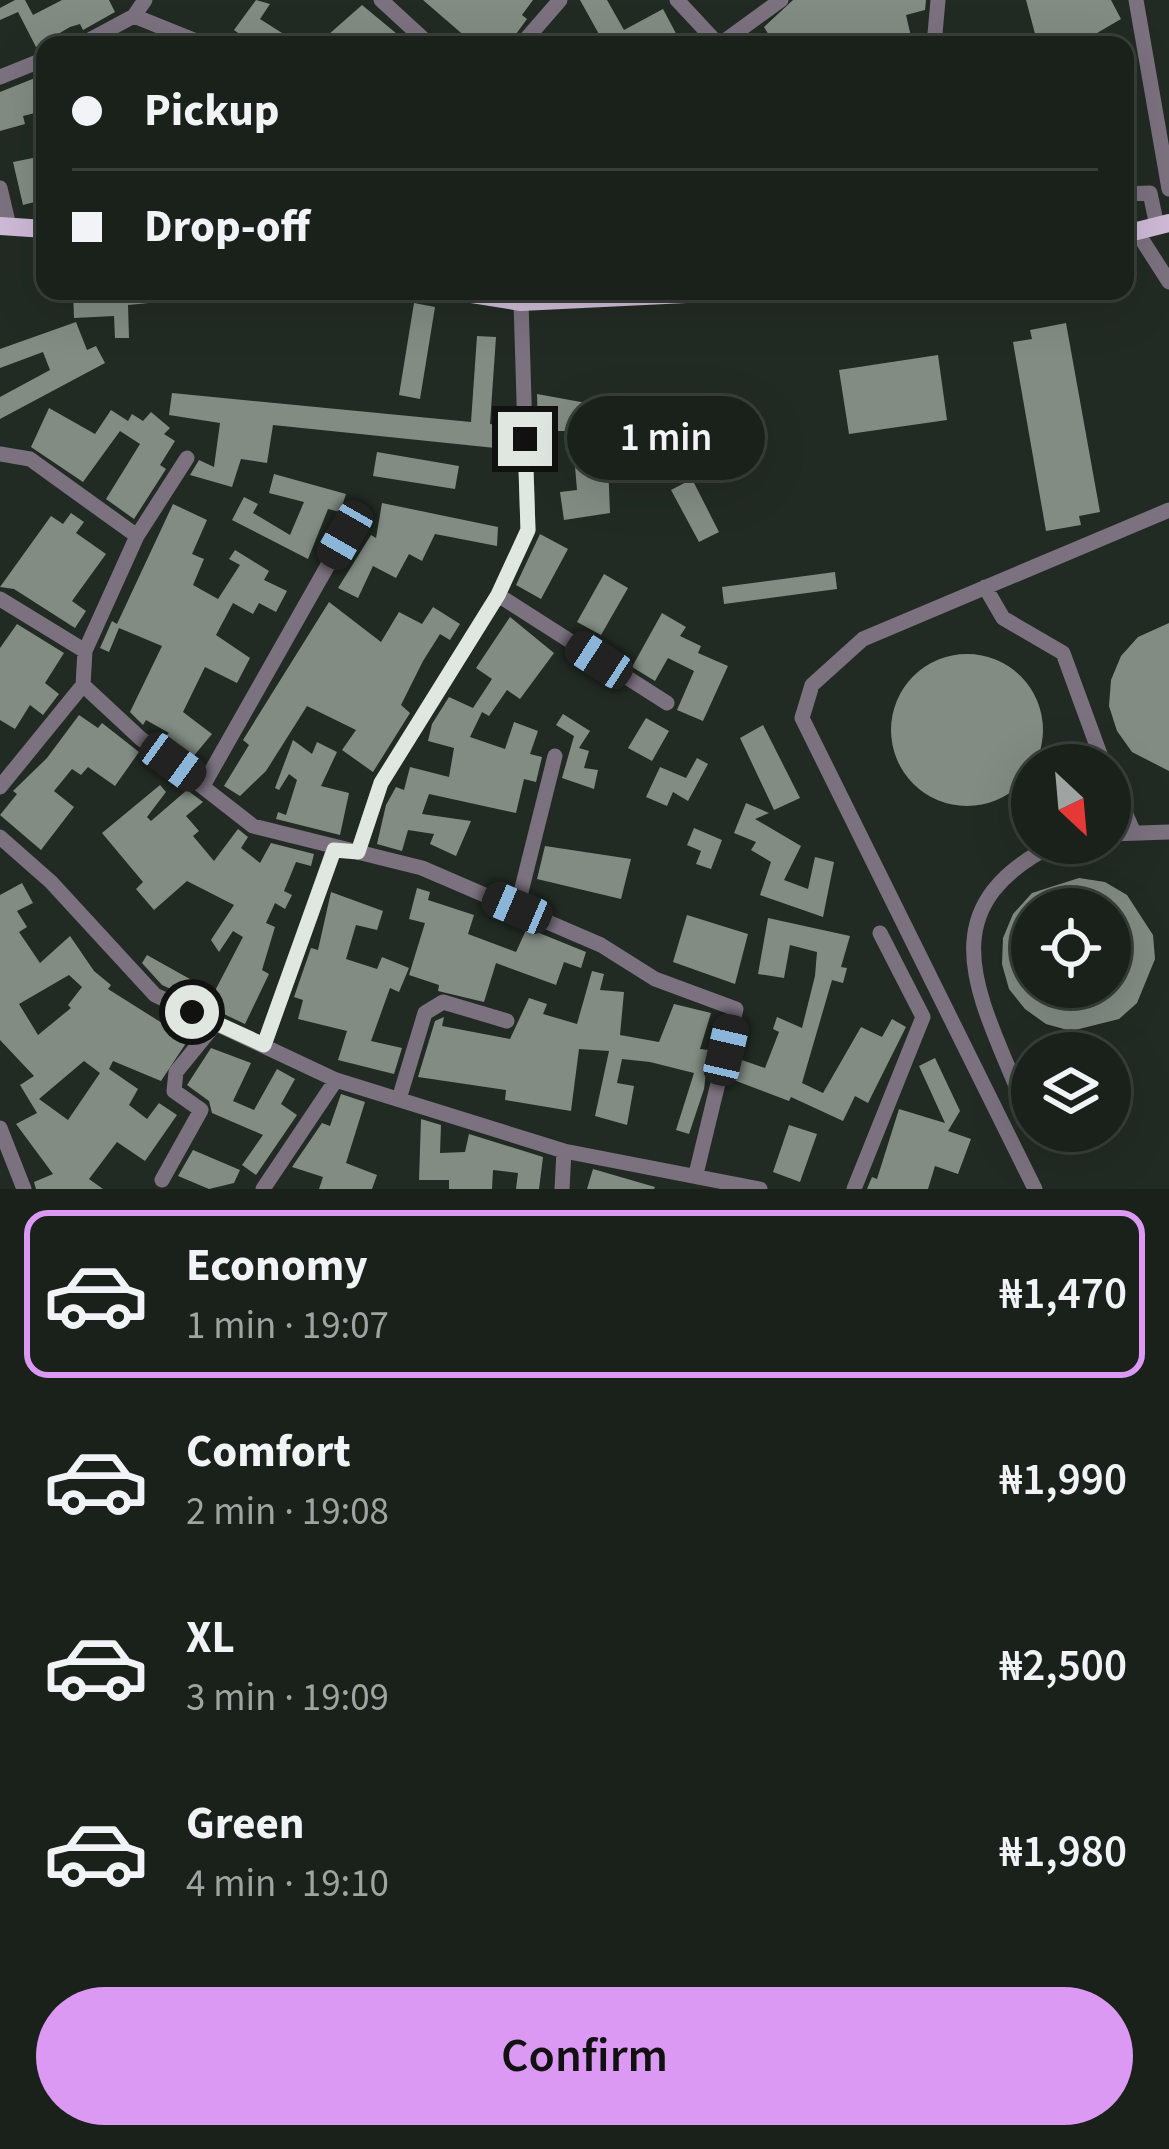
<!DOCTYPE html>
<meta charset="utf-8">
<style>
:root{--surface:#1a201a;--page:#232823;--text:#f1f3f6;--muted:#9fa3a2;--line:#383e39;--accent:#dc99f4}
body{margin:0;font-family:"Source Sans 3",sans-serif;background:var(--page);color:var(--text);height:100vh;display:flex;flex-direction:column;font-size:45px;white-space:nowrap}
*{box-sizing:border-box;margin:0}
p{font-size:39px;color:var(--muted)}
.icon{flex:none;width:66px;height:66px;fill:none;stroke:currentColor;stroke-width:2;stroke-linecap:round;stroke-linejoin:round}
.map{position:relative;height:1189px;overflow:hidden}
.drawer{display:flex;flex-direction:column;background:var(--surface);flex:1}
.drawer>*{flex:none}
.hud{position:absolute;left:36px;top:36px;width:1098px;height:264px;border-radius:24px;box-shadow:0 12px 48px #0002,0 0 0 3px var(--line);display:grid;align-content:center;height:264px;padding:0 36px;background:var(--surface)}
.needle{width:78px;rotate:154deg}
.tools{position:absolute;left:1011px;top:744px;display:grid;gap:24px}
.tools a{display:grid;place-items:center;width:120px;height:120px;border-radius:50%;background:var(--surface);box-shadow:0 12px 48px #0002,0 0 0 3px var(--line);font-size:60px}
.end{position:absolute;width:54px;height:54px;margin:-27px;border:15px solid #e0e6e0;background:#111;box-shadow:0 0 0 6px #111}
.from{border-radius:50%}
.bubble{position:absolute;height:84px;border-radius:42px;background:var(--surface);box-shadow:0 12px 48px #0002,0 0 0 3px var(--line);font-size:39px;font-weight:600;line-height:84px;text-align:center}
.car{position:absolute;width:36px;height:72px;margin:-36px -18px;border-radius:15px;box-shadow:0 0 9px 3px #0007;background:linear-gradient(#222 24%,#8ab4d8 0 40%,#222 0 76%,#8ab4d8 0 86%,#222 0)}
.hud b{display:flex;align-items:center;gap:42px;height:114px;font-size:45px}
.hud b+b{border-top:3px solid var(--line)}
.hud i{width:30px;height:30px;background:var(--text)}
ul{padding:21px 0 0;list-style:none}
li{display:flex;align-items:center;gap:36px;height:168px;margin:0 24px 18px;padding:0 12px;border:6px solid transparent;border-radius:24px}
li div{flex:1}
li b{display:block;font-size:45px}
li em{font-style:normal;font-weight:600}
li.on{border-color:var(--accent)}
li>.icon{width:108px;height:108px;stroke-width:1.5}
.primary-button{display:flex;gap:24px;margin-top:auto;padding:24px 36px}
.primary-button a{flex:1;height:138px;border-radius:72px;background:var(--accent);color:#111;font-size:48px;font-weight:600;line-height:138px;text-align:center}
.map>svg:first-child{display:block}
</style>
<div class="map">
<svg width="1169" height="1189" viewBox="0 0 1169 1189">
<rect width="100%" height="100%" fill="#222b23"/>
<path fill="#828c83" fill-rule="evenodd" d="M15,0H25L33,15L62,0H109L115,12L83,30L80,24L70,27L36,47L18,12L0,20V8Z
M256,0L270,4L260,19L301,45H255L234,30Z
M423,0H533L522,15L527,19L508,45H475Z
M580,0H607L624,30L663,9L680,41L605,45Z
M793,0H926L925,10L906,15L913,45H775L764,27Z
M1026,0H1111L1121,19L1092,36L1097,45H1038Z
M362,5L397,34L383,45H337L328,35Z
M45,74V135L35,113L23,116L25,124L0,131V92Z
M33,158L42,200L23,205L13,162Z
M73,291H158L159,302L128,305L129,338H115L114,316L74,318Z
M414,303L435,307L420,399L399,395Z
M76,322L87,350L96,346L105,363L0,419V397L50,370L43,352L0,368V349Z
M1066,323L1100,512L1079,516L1081,525L1046,531L1013,342L1032,339L1030,330Z
M477,336L496,337L490,424L507,426L505,449L273,425L267,463L241,459L232,487L190,475L199,460L214,467L220,423L169,415L172,393L471,422Z
M938,355L947,420L849,434L839,370Z
M537,394L592,404L590,439L607,438L610,513L564,520L560,492L577,490L572,431H538Z
M49,408L95,434L111,410L128,421L132,414L143,421L151,412L170,428L164,434L175,441L160,465L166,469L134,519L106,499L140,444L120,431L83,482L31,447Z
M377,452L459,466L455,489L373,476Z
M274,474L346,494L340,512L328,509L308,559L232,520L244,497L258,504L253,513L290,535L304,502L269,493Z
M692,479L719,532L699,542L671,490Z
M382,503L498,527L497,546L435,534L422,561L409,554L396,578L373,566L358,598L338,588L371,535L376,538Z
M173,504L207,520L192,554L204,559L193,585L218,599L240,565L229,559L235,550L269,571L264,580L287,591L276,612L259,603L253,614L233,603L216,635L250,658L237,683L205,667L183,712L212,734L192,758L165,737L169,733L146,720L143,725L130,712L162,646L119,628L109,652L100,648L112,621L117,624Z
M71,513L84,522L76,533L106,554L72,601L86,611L75,628L14,589L0,587L51,516L63,524Z
M540,534L568,549L541,599L516,585Z
M835,572L837,589L724,604L722,587Z
M604,574L628,588L601,635L577,622Z
M329,602L381,642L399,612L422,624L433,607L460,624L450,640L440,634L423,661L401,705L410,713L373,772L342,750L356,730L307,706L266,771L240,796L224,786L249,745L243,740Z
M662,613L686,627L680,636L701,646L698,653L728,666L703,721L677,710L694,671L668,658L655,681L632,667Z
M510,617L554,653L520,699L507,690L489,716L482,712L470,737L505,749L514,722L538,731L530,754L542,757L536,782L524,779L516,813L429,794L422,814L471,821L456,856L430,844L434,834L408,830L402,851L377,844L386,805L396,787L404,790L410,767L449,777L454,748L428,741L432,724L449,697L473,708L492,679L476,668Z
M1169,623V771L1132,752L1117,731L1109,706L1111,680L1121,656L1138,637Z
M17,624L64,653L45,683L59,694L43,715L30,705L15,729L0,720V648Z
M891 730a76 76 0 1 1 152 0a76 76 0 1 1-152 0Z
M563,714L590,731L579,748L589,751L584,768L598,770L594,789L562,778L574,736L556,725Z
M79,715L98,728L102,723L139,752L115,786L88,767L81,775L72,769L54,791L74,807L41,850L0,815L17,794L13,791L47,758Z
M646,718L669,731L652,761L628,748Z
M763,725L800,798L774,810L740,738Z
M293,740L312,754L317,742L337,752L321,786L349,793L340,835L276,819L278,812L286,815L297,780L289,774L279,790L275,788Z
M697,758L708,764L688,801L673,792L667,806L646,797L660,767L686,778Z
M160,785L166,792L147,817L151,821L187,790L203,802L186,816L199,831L193,836L214,861L238,829L248,837L241,848L260,863L271,843L314,854L311,866L296,862L284,891L292,895L285,909L275,903L266,923L275,927L262,970L269,974L245,1024L207,1006L243,937L233,931L219,952L211,940L234,905L187,881L154,910L136,889L143,882L102,833Z
M746,803L769,813L755,819L801,846L784,880L808,889L815,857L834,862L823,917L760,895L771,862L751,850L756,842L734,833Z
M694,828L722,840L711,869L696,864L701,851L687,845Z
M545,846L631,859L621,899L537,879Z
M1079,878L1105,882L1127,895L1153,935L1155,959L1137,1003L1119,1019L1071,1031L1046,1024L1025,1009L1009,989L1002,964L1003,938L1013,914L1032,893ZM1032,909H1110V987H1032Z
M22,883L33,903L17,911L27,927L19,932L40,963L70,936L94,971L111,985L108,989L181,1035L187,1026L194,1031L161,1081L113,1061L109,1069L138,1089L129,1105L147,1119L159,1103L177,1115L145,1161L117,1142L89,1179L103,1189H36L34,1182L53,1174L16,1124L37,1113L20,1085L34,1076L0,1040V895ZM69,975L82,987L68,1005L71,1008L38,1035L19,1004ZM84,1061L100,1073L68,1120L39,1099Z
M417,888L430,892L428,900L474,915L468,934L516,952L527,928L586,952L581,968L564,962L556,985L496,963L484,1002L438,991L439,985L409,975L425,923L409,919Z
M331,892L383,911L377,930L356,925L346,959L377,969L382,957L409,968L399,992L390,988L371,1041L402,1048L394,1074L338,1060L347,1031L298,1019L303,1000L294,997L311,948L318,950Z
M687,915L748,934L735,984L673,962Z
M768,918L850,936L841,967L847,968L843,983L832,980L802,1083L823,1093L861,1027L882,1037L892,1019L906,1027L868,1103L855,1096L843,1121L791,1097L789,1101L731,1079L736,1058L765,1068L779,1032L773,1029L777,1017L802,1028L815,976L817,952L790,945L784,978L758,974Z
M147,955L197,983L188,997L162,985L142,963Z
M592,971L604,974L600,990L624,992L620,1035L659,1042L674,1004L711,1013L700,1049L709,1050L704,1089L689,1134L676,1130L694,1073L650,1062L622,1059L617,1083L634,1086L627,1125L595,1116L609,1051L579,1049L571,1111L505,1100L506,1090L418,1077L435,1021L444,1017L442,1026L510,1039L529,998L547,1004L543,1014L577,1024Z
M211,1048L251,1063L233,1101L254,1110L277,1069L295,1079L281,1104L297,1115L256,1175L242,1165L263,1135L212,1113L209,1101L187,1085Z
M935,1058L960,1111L948,1131L971,1139L958,1174L935,1166L928,1189H867L872,1177L877,1179L899,1109L945,1123L919,1066Z
M341,1094L365,1102L346,1163L377,1175L372,1189H319L323,1177L292,1167L322,1123L330,1126Z
M421,1119L441,1125L440,1153L465,1152L469,1134L543,1157L539,1189H516L518,1173L493,1170L492,1189H449V1180H419Z
M789,1125L817,1134L800,1182L773,1172Z
M193,1150L240,1170L234,1183L209,1189L178,1176Z
M593,1169L655,1187L654,1189H587Z"/>
<g fill="none" stroke-linecap="round" stroke-linejoin="round">
<path stroke="#7b717f" stroke-width="15" d="M381,0L430,45
M677,0L719,45L781,0
M1136,0L1169,189
M134,16L145,0
M80,45L134,16L206,45
M521,45L560,0
M934,45L938,0
M0,77L45,59
M0,188L9,226
M1125,194L1150,193L1157,226
M1137,232L1169,282
M0,454L30,459L137,536
M985,587L1003,618L1063,653L1104,765
M498,595L667,703
M0,599L85,651
M83,685L140,738L253,826L422,868L601,945L655,979L736,1009L696,1174
M1110,778L1134,833
M204,784L345,535
M0,787L83,685L85,651L137,536L187,458
M1110,834L1169,832
M0,837L51,882L155,995L336,1080L564,1151L760,1189
M358,852L381,783L498,595L528,530L521,302
M517,908L555,756
M264,1045L334,849
M1021,1098C978,993 926,907 1057,843
M399,1099L425,1013L443,1002L507,1021
M0,1128L24,1189
M162,1180L201,1110L174,1091L176,1072L216,1023
M263,1189L336,1080
M562,1189L564,1151
M854,1189L923,1017L880,933
M1035,1189L802,718L812,685L863,639L1169,510"/>
<path stroke="#cfbad7" stroke-width="18" d="M0,226L45,229
M1125,234L1169,223
M453,291L521,302L748,291"/>
</g>
<g fill="none" stroke-linecap="round" stroke-linejoin="round">
<path stroke="#e0e6e0" stroke-width="15" d="M192,1012L264,1045L334,850L358,852L381,783L498,595L528,530L525,439"/>
</g>
</svg>
<div class="tools">
<a><svg class="needle" viewBox="-14 -14 28 28"><path d="M0-13l5 13h-10z" fill="#e53935"/><path d="M0 13l5-13h-10z" fill="#9fa3a2"/></svg></a>
<a><svg class="icon" aria-label="locate" viewBox="0 0 24 24"><circle cx="12" cy="12" r="6"/><path d="M12 2v4M12 18v4M2 12h4M18 12h4"/></svg></a>
<a><svg class="icon" aria-label="layers" viewBox="0 0 24 24"><path d="M12 4l9 5-9 5-9-5zM3 14l9 5 9-5"/></svg></a>
</div>
<i class="end from" style="left:192px;top:1012px"></i>
<i class="end" style="left:525px;top:439px"></i>
<div class="bubble" style="left:567px;top:396px;width:198px">1 min</div>
<i class="car" style="left:345px;top:535px;rotate:210deg"></i>
<i class="car" style="left:599px;top:660px;rotate:303deg"></i>
<i class="car" style="left:173px;top:762px;rotate:126deg"></i>
<i class="car" style="left:517px;top:908px;rotate:293deg"></i>
<i class="car" style="left:726px;top:1050px;rotate:13deg"></i>
<div class="hud">
<b><i class="from"></i>Pickup</b>
<b><i></i>Drop-off</b>
</div>
</div>
<section class="drawer">
<ul>
<li class="on"><svg class="icon" aria-label="car" viewBox="0 0 24 24"><path d="M5 17H2v-5l4-1 3-4h7l3 4 3 1v5h-3M9 17h6M6 11h13"/><circle cx="7" cy="17" r="2"/><circle cx="17" cy="17" r="2"/></svg><div><b>Economy</b><p>1 min · 19:07</p></div><em>₦1,470</em></li>
<li><svg class="icon" aria-label="car" viewBox="0 0 24 24"><path d="M5 17H2v-5l4-1 3-4h7l3 4 3 1v5h-3M9 17h6M6 11h13"/><circle cx="7" cy="17" r="2"/><circle cx="17" cy="17" r="2"/></svg><div><b>Comfort</b><p>2 min · 19:08</p></div><em>₦1,990</em></li>
<li><svg class="icon" aria-label="car" viewBox="0 0 24 24"><path d="M5 17H2v-5l4-1 3-4h7l3 4 3 1v5h-3M9 17h6M6 11h13"/><circle cx="7" cy="17" r="2"/><circle cx="17" cy="17" r="2"/></svg><div><b>XL</b><p>3 min · 19:09</p></div><em>₦2,500</em></li>
<li><svg class="icon" aria-label="car" viewBox="0 0 24 24"><path d="M5 17H2v-5l4-1 3-4h7l3 4 3 1v5h-3M9 17h6M6 11h13"/><circle cx="7" cy="17" r="2"/><circle cx="17" cy="17" r="2"/></svg><div><b>Green</b><p>4 min · 19:10</p></div><em>₦1,980</em></li>
</ul>
<div class="primary-button"><a>Confirm</a></div>
</section>
